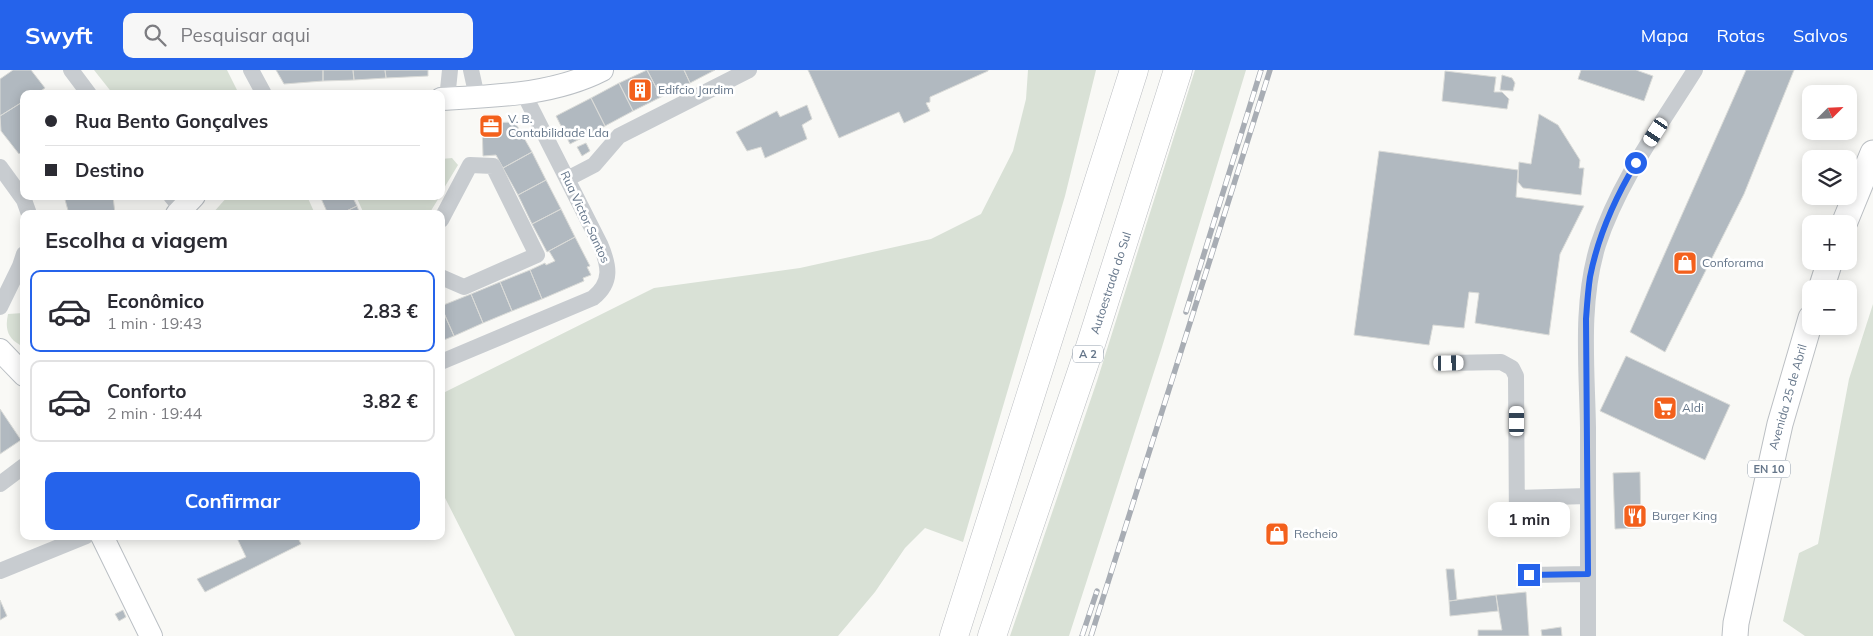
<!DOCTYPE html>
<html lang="pt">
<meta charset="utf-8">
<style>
:root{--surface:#fff;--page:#f7f7f7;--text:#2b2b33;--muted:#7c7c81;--line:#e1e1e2;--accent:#2563eb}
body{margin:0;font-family:Mulish,sans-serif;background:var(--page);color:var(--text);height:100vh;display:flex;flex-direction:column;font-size:19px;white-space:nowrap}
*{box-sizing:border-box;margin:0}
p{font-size:16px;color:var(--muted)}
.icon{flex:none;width:28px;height:28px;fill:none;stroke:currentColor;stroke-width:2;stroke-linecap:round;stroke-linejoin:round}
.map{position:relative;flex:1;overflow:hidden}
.details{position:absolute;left:20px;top:140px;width:425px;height:330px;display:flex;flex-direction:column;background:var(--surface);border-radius:10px;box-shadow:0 2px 12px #0003}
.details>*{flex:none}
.guide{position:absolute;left:20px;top:20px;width:425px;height:110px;border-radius:10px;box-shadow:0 2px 12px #0003;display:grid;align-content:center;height:110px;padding:0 25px;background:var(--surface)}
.needle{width:32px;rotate:66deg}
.buttons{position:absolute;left:1802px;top:15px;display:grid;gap:10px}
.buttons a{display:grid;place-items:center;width:55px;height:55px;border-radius:10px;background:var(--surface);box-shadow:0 2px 12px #0003;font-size:25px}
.end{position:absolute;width:22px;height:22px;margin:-11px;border:6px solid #2563eb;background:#fff;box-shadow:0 0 0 2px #fff}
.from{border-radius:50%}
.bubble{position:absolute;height:35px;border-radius:10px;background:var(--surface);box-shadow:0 2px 12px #0003;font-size:16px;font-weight:700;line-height:35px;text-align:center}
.car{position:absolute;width:15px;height:30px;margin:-15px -8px;border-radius:6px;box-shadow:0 0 4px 1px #0007;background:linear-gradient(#fff 24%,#345 0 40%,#fff 0 76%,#345 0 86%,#fff 0)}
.guide b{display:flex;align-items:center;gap:18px;height:48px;font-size:19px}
.guide b+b{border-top:1px solid var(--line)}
.guide i{width:12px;height:12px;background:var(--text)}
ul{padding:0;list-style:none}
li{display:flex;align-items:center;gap:15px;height:82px;margin:0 10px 8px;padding:0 15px;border:2px solid var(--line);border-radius:10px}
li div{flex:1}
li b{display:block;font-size:19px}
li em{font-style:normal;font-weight:700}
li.selected{border-color:var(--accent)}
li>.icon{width:45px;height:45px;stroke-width:1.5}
h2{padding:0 25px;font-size:22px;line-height:60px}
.primary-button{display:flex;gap:10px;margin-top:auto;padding:10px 25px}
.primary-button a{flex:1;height:58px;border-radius:10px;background:var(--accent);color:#fff;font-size:20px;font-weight:700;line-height:58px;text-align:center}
header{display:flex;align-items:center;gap:30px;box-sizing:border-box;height:70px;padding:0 25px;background:var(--accent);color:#fff}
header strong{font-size:24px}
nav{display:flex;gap:28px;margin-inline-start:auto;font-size:18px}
.search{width:350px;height:45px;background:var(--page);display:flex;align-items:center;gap:12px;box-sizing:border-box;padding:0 18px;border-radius:10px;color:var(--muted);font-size:19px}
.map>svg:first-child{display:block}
</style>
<header>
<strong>Swyft</strong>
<div class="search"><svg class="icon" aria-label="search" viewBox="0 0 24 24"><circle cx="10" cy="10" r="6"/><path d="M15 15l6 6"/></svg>Pesquisar aqui</div>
<nav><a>Mapa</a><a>Rotas</a><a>Salvos</a></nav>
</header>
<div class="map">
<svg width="1873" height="566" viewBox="0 0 1873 566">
<rect width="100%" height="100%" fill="#f9f9f6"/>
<path fill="#d9e1d6" d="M94,0H227L239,24H113Z
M1028,0H1096L1065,126L963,472L925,458L905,478L875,522L838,566H515L441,420V324L654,218L800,198L931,169L981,144L1013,81L1026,29Z
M1195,0H1246L1162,277L1069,566H1010L1097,311Z
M452,88L458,95L441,123V89Z
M228,126H307L315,144H212Z
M356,126H440L429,144H364Z
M1873,234V566H1805L1783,551L1799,483L1818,474L1849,309Z
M24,241V271L20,275C7,268 5,258 8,244L23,243Z"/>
<path fill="#b1b9c0" stroke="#dadbd8" d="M13,0H31L45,18L36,24H24V31L0,46V9Z
M276,0H323V11L284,14Z
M323,0H353L354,10L323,11Z
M353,0H385L386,8L354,10Z
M385,0H428V6L386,8Z
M647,0H684L690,13L661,27Z
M647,0L661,27L633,41L619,13Z
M684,0H715L690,13Z
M808,0H988V1L930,27V32L926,33L930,41L904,53L899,42L839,68Z
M1581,0H1636L1653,6L1644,31L1578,9Z
M1746,0H1794L1744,124L1665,282L1630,262Z
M1445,1L1496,7L1494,22H1502L1509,29L1507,39L1442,31Z
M1502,5L1512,8L1515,13L1513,21L1500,20Z
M619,13L633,41L605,56L591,28Z
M591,28L605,56L570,74L556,46Z
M24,31V79L19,84L1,61L0,46Z
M807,35L812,49L802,55L807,69L765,88L761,77L747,81L736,62L777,41L780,47Z
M1539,44L1558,55L1580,90L1579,98H1584L1581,125L1523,118L1518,112L1519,92L1531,94Z
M515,52L532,82L503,98L496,85L483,86L482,53Z
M586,73L590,81L582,86L577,77Z
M1379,81L1518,100L1516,127L1584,136L1560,184L1549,265L1475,253L1479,223L1469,222L1464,258L1433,255L1429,275L1354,265Z
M532,82L546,110L518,125L503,98Z
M546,110L561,139L532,154L518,125Z
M64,126H113L115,144H69Z
M320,126H352L357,136L340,144H328Z
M357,136L360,144H340Z
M561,139L575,167L547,182L532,154Z
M575,167L590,196L587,197L591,205L583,208L584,211L542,229L530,200L545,193L546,195L555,191L549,181Z
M530,200L542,229L512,241L500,212Z
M500,212L512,241L483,253L471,224Z
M471,224L483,253L454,266L441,236Z
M441,237L454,266L441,271Z
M1626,286L1730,335L1705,390L1600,341Z
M0,339L21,370L0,384Z
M1640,402L1641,458L1615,459L1613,403Z
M236,466H297L301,474L205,522L197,509L246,487Z
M1446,499H1454L1457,530L1449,531Z
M1526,522L1529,566H1478V560H1502L1496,525Z
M1496,525L1498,541L1450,546L1449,531Z
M0,530L7,546L0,550Z
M123,540L126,547L119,551L115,544Z
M1561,557L1562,566H1542L1541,560Z"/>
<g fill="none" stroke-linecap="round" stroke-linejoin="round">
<g stroke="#babfc4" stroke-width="24">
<path id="secondary" d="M441,29C495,26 553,25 602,0
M177,144L194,126
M0,280L24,305
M102,466L151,566"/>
</g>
<g stroke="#bbbfc3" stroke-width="27">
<path id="primary" d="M1844,154L1873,83
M1821,219L1830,191
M1735,566L1736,553L1780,354L1811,248"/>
</g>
<g stroke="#babdc1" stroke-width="29">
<path id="highway" d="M954,566L1134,0
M992,566L1090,277L1178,0"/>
</g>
<path stroke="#c8ccd0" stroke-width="16" d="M71,0L89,24
M251,0L264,24
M471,0L477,27
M447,29L450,0
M0,97L24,130L29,144
M567,109L594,95L619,66L749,0
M171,126L182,139
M441,150L470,95L493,96L537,185L464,217L441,207
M0,237L20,196L24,184
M441,292L593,228C613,212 609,195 600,174L524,24
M1449,293L1501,292L1512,298L1516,306L1517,459
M0,414L24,396
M1517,428L1588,426
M0,501L86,466
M1529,505L1588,504
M1588,566C1588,497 1588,428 1588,358C1587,297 1580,234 1598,175C1619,111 1660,56 1695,0"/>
<use href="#secondary" stroke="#fff" stroke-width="22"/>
<use href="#primary" stroke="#fff" stroke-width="25"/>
<use href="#highway" stroke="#fff" stroke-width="28"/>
<g stroke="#a8adb4" stroke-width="5.5">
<path id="rail" d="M1186,242L1261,0
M1082,566L1097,521
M1091,566L1270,0"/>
</g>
<use href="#rail" stroke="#fff" stroke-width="4" stroke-dasharray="11" stroke-linecap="butt"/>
</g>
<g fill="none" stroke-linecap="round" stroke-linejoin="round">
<path stroke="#2563eb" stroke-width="6" d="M1529,505L1588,504L1586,249C1587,235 1588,220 1590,207C1598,166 1615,128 1636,93"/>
</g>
<defs>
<g id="building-square" transform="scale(1.25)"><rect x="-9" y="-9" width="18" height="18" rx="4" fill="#f3601c" stroke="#fff"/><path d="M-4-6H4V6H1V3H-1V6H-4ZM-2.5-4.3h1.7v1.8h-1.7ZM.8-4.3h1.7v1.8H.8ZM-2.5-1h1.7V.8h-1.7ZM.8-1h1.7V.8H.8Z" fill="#fff"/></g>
<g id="office-square" transform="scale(1.25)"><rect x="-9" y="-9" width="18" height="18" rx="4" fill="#f3601c" stroke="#fff"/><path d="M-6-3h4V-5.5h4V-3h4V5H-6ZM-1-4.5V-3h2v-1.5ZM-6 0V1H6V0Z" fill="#fff"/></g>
<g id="shop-square" transform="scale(1.25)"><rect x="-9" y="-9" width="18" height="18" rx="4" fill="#f3601c" stroke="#fff"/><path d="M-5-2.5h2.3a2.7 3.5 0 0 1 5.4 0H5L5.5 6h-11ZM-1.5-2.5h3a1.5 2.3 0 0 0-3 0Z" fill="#fff"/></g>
<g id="supermarket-square" transform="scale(1.25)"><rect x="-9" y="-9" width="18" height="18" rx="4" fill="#f3601c" stroke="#fff"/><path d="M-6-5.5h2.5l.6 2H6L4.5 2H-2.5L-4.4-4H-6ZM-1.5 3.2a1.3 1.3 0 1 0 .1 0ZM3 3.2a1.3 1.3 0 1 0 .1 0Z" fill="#fff"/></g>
<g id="restaurant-square" transform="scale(1.25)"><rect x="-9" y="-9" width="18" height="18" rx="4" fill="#f3601c" stroke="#fff"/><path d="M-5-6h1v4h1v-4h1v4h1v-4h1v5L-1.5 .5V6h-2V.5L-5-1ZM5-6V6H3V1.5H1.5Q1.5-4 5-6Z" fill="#fff"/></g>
</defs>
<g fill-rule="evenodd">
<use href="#building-square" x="640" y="20"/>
<use href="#office-square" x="491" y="56"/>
<use href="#shop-square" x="1685" y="193"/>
<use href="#supermarket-square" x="1665" y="338"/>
<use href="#restaurant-square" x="1635" y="446"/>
<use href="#shop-square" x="1277" y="464"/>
</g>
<g text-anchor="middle" stroke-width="5" stroke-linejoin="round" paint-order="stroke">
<g fill="#fff" stroke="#939fad" stroke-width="1">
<rect x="1073" y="275.5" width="30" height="17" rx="4"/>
<rect x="1748" y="390.5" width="42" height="17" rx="4"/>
</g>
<g font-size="11" font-weight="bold" fill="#65768a">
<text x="1088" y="288">A 2</text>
<text x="1769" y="403">EN 10</text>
</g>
<g font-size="12" fill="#65768a" stroke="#fff" text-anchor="start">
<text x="658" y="24">Edifcio Jardim</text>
<text x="508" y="53">V. B.<tspan x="508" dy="14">Contabilidade Lda</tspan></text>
<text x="1702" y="197">Conforama</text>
<text x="1682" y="342">Aldi</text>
<text x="1652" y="450">Burger King</text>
<text x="1294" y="468">Recheio</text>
</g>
<g font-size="12" fill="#65768a" stroke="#fff">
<text transform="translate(585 147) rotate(65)" y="4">Rua Victor Santos</text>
<text transform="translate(1111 213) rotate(-72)" y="4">Autoestrada do Sul</text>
<text transform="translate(1788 327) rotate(-74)" y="4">Avenida 25 de Abril</text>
</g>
</g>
</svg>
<div class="buttons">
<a><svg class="needle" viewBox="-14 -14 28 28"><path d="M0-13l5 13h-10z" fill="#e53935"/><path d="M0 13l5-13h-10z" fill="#7c7c81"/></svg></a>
<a><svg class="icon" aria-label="layers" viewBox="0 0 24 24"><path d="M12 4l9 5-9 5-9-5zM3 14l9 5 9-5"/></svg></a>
<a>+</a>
<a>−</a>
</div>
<i class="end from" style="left:1636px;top:93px"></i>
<i class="end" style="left:1529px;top:505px"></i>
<div class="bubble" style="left:1488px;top:432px;width:82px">1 min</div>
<i class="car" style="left:1656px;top:62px;rotate:213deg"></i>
<i class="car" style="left:1449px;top:293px;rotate:89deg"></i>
<i class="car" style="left:1517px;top:351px;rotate:0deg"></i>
<div class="guide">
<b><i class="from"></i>Rua Bento Gonçalves</b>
<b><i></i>Destino</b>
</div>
<section class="details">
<h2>Escolha a viagem</h2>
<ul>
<li class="selected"><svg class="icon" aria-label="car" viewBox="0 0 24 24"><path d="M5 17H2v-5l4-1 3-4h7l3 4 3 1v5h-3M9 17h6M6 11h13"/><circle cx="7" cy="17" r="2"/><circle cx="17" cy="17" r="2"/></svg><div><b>Econômico</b><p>1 min · 19:43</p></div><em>2.83 €</em></li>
<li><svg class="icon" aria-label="car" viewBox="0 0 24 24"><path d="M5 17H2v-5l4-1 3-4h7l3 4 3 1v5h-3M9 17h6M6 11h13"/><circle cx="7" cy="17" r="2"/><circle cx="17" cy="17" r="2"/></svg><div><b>Conforto</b><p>2 min · 19:44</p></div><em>3.82 €</em></li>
</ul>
<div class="primary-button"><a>Confirmar</a></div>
</section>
</div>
